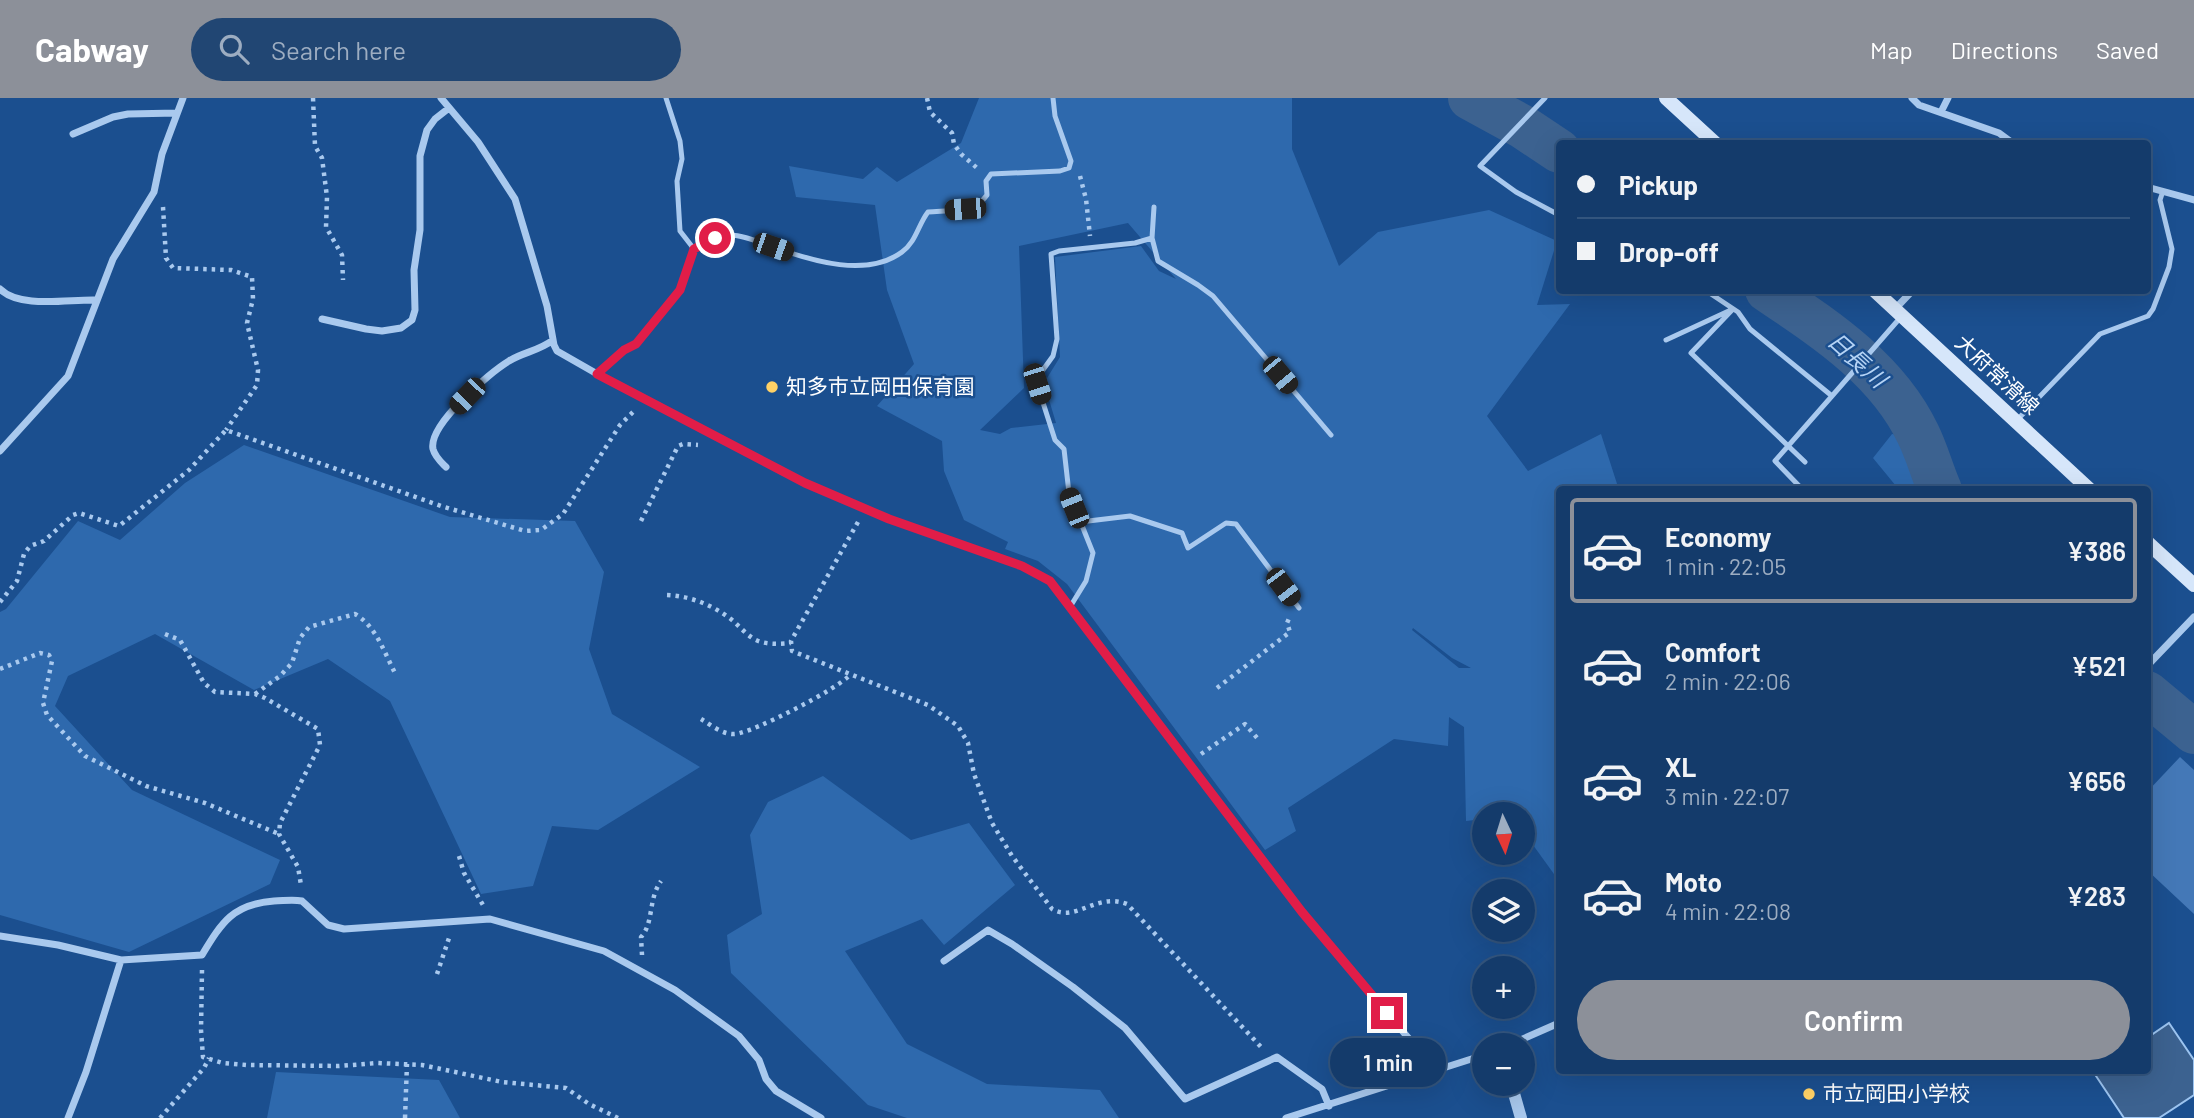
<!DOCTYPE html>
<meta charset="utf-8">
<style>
:root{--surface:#143b6b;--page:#214673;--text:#f1f3f6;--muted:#9dadc1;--line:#33557e;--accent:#8c9099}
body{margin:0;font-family:Barlow,"Noto Sans JP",sans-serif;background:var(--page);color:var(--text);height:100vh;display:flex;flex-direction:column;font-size:26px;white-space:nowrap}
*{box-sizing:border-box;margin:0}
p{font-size:23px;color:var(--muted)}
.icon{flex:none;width:38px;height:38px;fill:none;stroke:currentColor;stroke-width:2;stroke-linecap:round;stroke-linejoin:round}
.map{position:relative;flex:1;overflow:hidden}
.drawer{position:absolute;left:1556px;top:388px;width:595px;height:588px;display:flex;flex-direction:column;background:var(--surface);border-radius:7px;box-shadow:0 7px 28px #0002,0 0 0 2px var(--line)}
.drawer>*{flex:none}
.top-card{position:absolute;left:1556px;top:42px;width:595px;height:154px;border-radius:7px;box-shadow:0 7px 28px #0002,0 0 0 2px var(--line);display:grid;align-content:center;height:154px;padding:0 21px;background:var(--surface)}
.needle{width:46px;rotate:176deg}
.tools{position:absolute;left:1472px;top:704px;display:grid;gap:14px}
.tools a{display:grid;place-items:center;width:63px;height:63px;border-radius:50%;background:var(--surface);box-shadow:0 7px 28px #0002,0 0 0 2px var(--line);font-size:35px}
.end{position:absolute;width:32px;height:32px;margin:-16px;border:9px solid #e11d48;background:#fff;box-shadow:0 0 0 4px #fff}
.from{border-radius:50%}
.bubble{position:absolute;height:49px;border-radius:24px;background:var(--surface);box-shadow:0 7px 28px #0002,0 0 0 2px var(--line);font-size:23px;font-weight:600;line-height:49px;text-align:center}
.car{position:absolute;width:21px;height:42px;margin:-21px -10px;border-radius:9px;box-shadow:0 0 5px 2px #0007;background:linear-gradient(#222 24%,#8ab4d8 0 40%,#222 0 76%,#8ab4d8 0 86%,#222 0)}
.top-card b{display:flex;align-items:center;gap:24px;height:66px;font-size:26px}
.top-card b+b{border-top:2px solid var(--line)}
.top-card i{width:18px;height:18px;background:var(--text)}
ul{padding:12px 0 0;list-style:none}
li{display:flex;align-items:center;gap:21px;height:105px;margin:0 14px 10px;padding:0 7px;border:4px solid transparent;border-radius:7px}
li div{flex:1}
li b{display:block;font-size:26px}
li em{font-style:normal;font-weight:600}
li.current{border-color:var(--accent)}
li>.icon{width:63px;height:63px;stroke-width:1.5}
.action{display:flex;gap:14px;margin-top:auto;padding:14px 21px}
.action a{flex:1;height:80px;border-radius:42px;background:var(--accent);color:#fff;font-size:28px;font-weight:600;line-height:80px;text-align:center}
header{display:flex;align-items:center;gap:42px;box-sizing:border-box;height:98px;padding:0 35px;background:var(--accent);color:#fff}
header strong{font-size:33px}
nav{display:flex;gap:38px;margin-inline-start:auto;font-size:24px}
.search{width:490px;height:63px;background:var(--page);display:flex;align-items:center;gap:18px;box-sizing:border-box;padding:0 24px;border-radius:38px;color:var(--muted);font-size:26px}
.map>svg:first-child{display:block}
</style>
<header>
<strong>Cabway</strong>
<div class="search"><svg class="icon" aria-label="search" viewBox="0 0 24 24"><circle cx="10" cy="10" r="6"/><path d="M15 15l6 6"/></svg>Search here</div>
<nav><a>Map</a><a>Directions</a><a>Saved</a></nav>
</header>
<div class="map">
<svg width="2194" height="1020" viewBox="0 0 2194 1020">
<rect width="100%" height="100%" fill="#1b4f8f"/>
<path fill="#2e69ad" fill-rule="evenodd" d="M979,0H1292V51L1339,168L1378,134L1489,112L1557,143L1537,207L1570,206L1487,318L1528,373L1601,336L1619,392H1559V783L1523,733L1522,716H1484V721L1466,723L1464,629L1449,619L1448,648L1394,641L1288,710L1296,733L1265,752L1067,486L1038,463L1005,451L1008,444L964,422L944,373L942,343L877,308L914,266L887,192L875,107L796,99L789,68L863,81L877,69L897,84L961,45ZM1128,125L1176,181L1159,173L1141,148L1055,159L1060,259L1044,285L1056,325L1011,330L1000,336L980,332L1024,290L1019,148ZM1413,530L1452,560L1471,570H1459L1412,532Z
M1892,336L1914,339L1925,373L1918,392H1897L1896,388L1873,360Z
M244,347L450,419L575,423L604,474L589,551L612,616L700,669L598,732L552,728L533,788L481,796L390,603L328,561L254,592L155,536L68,578L55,608L132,692L280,762L270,786L129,854L0,817V514L6,511L78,423L120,442L185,385Z
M823,678L911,742L969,725L1015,787L944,847L922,821L845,853L907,946L987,986L1100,992L1119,1020H907L868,1007L731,875L727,837L762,816L750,737L768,704Z
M276,974L439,982L460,1020H267Z"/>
<path fill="#3c6290" stroke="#9cc4f0" stroke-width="2" d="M2169,925L2194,962V997L2159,1020H2124L2094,975L2098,973H2147V940Z"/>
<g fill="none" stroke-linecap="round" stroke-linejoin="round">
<path stroke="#3c6290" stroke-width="44" d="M1470,0L1523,29L1559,53
M1767,192C1825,231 1887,271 1918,336C1927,354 1932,374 1940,392
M2147,595L2194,634"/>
</g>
<path fill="#4478b7" d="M2180,659L2194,672V816L2147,772V694Z"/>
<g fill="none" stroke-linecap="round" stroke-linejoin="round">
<path stroke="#a9c9ee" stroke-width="4.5" stroke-dasharray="3.5 5" stroke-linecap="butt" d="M313,0L315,48L322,60L327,99L326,129L342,157L343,182
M927,0L930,14L952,35L954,46L961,56L977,70
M1080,78L1086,101L1090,138
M163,109L166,160L173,170L231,172L252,179L253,201L247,225L258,272L257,287L226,332
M641,423L678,348L683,346L698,347
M858,424L791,543L792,553L928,607L958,628L968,645L974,676L992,725L1012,758L1052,811C1076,825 1096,794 1127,806L1262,950
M667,497C689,498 710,506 728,519C737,525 744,535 754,541C765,547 779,546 791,545
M0,504L17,483L24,456L30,448L44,443L73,417L79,415L119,428L189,372L226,332L441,408L525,433L541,432L563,416L620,327L634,313
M165,536L180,542L204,585L215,594L255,596L265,600L318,631L320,647L280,725L279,736L298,769L301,787
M0,571L40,555L49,557L52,563L43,605L47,617L85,658L146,688L205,705L279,736
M1217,590L1290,534L1287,525L1290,518
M255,596L280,578L292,565L300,540L309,529L355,516C376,528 384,554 395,575
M701,621C711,627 723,637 735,636C754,634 838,591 851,576
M1201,656L1245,626L1258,641
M459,758L464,775L483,807
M642,857L641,839C654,825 648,801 661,783
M202,872L201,932L203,959L223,965L247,967L339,968L378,965L422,967L502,984L566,990L589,1006L618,1020
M437,876L450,837
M160,1020L204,970L209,960
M405,1020L407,966"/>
<path stroke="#a9c9ee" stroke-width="5" d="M1545,0L1480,68L1516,94L1559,117
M1154,109L1152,140L1158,163L1198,187L1213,198L1331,337
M694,151C705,145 716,137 729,137C745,137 761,145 776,150C813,163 867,180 902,154C916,144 918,127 928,114C948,112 975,115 987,97L986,83L991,76L1060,73L1069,70L1071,63L1055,18L1053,0
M1705,192L1738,214L1750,231L1832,298L1900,220
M1666,242L1733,211L1691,255L1805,364
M597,276L624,252L636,246L680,192L694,151L680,133L677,83L682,61L680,43L666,0
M2018,321L2100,236L2148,218L2153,211L2169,169L2172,151L2160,102L2163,93
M1803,392L1775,363L1832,298
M1080,424L1130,418L1182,435L1188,450L1226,425L1236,426L1299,510
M1070,509L1086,483L1093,455L1069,395L1064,351L1055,342L1037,286L1040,276L1053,258L1057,241L1051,156L1059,153L1135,145L1152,140"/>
<path stroke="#a9c9ee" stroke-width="7" d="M441,0L478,44L515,101L547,208L554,247L557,253L606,281L805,385L889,421L1022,468L1050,483L1302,814L1421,955L1429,975
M1912,0L1919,7L1999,35L2014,46
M1941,14L1948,0
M73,36L113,19L128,16L177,15
M2147,89L2194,102
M0,191C20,211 69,201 96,202
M1895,211L1913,192
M322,221L366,231L382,233L401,230L412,222L415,212L414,172L420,132V58L427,32L435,21L449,10
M0,353L68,278L113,161L154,94L162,56L183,0
M446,369C441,364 435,359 433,351C428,327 489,275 509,263C523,254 539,253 553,242
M2147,568L2194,519
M0,838L58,847L121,862L202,857C222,824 233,806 274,803C283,803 292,801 302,803L328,827L344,831L490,821L604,853L675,892L739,938L759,962L766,981L776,993L821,1020
M944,863L988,832L1012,846L1073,889L1125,930L1185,1001L1277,959L1322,991L1329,1008
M1509,947L1559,925
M68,1020L86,974L121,862
M1286,1020L1484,957"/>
<path stroke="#a9c9ee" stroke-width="12" d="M1511,985L1521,1020"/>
<path stroke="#d6e6fa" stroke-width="14" d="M1666,0L1716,46
M1874,192L2090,392
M2147,444L2194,487"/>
</g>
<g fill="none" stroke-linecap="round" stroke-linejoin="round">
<path stroke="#e11d48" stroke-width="9" d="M715,140L694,151L680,192L636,246L624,252L597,276L805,385L889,421L1022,468L1050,483L1302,814L1387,915"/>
</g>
<g fill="#ffd166" stroke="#1b4f8f" stroke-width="2.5">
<circle cx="772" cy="289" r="7"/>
<circle cx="1809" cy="996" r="7"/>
</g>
<g text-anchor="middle" stroke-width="5" stroke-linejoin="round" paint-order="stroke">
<g font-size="21" fill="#fff" stroke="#1b4f8f">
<text transform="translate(1997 277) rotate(43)" y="7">大府常滑線</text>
</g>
<g font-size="21" fill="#fff" stroke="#1b4f8f" text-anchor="start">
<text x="786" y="296">知多市立岡田保育園</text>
<text x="1823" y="1003">市立岡田小学校</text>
</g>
<g font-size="23" font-style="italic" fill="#b5d3f5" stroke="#1b4f8f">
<text transform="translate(1857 262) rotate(42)" y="8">日長川</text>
</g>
</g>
</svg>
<div class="tools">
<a><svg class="needle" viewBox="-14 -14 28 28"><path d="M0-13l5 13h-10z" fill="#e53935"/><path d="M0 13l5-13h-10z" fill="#9dadc1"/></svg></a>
<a><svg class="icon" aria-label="layers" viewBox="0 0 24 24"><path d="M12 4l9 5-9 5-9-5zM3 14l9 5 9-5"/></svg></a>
<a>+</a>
<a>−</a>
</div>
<i class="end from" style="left:715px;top:140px"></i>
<i class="end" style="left:1387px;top:915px"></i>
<div class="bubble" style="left:1330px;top:940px;width:116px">1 min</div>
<i class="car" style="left:965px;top:111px;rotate:266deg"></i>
<i class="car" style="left:773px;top:149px;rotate:109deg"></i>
<i class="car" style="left:1280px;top:277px;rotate:140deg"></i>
<i class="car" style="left:1037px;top:286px;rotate:162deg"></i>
<i class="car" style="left:467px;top:298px;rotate:224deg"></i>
<i class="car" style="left:1074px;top:410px;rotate:338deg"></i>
<i class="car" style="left:1283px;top:489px;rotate:143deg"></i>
<div class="top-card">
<b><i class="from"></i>Pickup</b>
<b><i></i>Drop-off</b>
</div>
<section class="drawer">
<ul>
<li class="current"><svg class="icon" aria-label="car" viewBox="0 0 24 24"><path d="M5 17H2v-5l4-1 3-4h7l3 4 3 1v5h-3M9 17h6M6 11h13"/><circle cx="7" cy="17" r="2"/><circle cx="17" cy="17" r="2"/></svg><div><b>Economy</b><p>1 min · 22:05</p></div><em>¥386</em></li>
<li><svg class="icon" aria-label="car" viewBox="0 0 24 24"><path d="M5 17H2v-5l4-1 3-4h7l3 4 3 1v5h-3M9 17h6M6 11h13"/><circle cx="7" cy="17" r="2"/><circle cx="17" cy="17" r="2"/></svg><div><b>Comfort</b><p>2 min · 22:06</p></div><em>¥521</em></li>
<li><svg class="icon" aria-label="car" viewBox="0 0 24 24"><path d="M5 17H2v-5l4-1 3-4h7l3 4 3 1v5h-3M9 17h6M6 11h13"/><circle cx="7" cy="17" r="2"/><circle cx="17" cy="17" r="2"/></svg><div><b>XL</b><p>3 min · 22:07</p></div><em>¥656</em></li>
<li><svg class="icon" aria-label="car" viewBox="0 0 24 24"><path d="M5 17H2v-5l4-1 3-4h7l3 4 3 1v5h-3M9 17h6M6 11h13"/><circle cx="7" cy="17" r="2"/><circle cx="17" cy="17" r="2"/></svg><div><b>Moto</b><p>4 min · 22:08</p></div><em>¥283</em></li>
</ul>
<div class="action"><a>Confirm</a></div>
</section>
</div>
